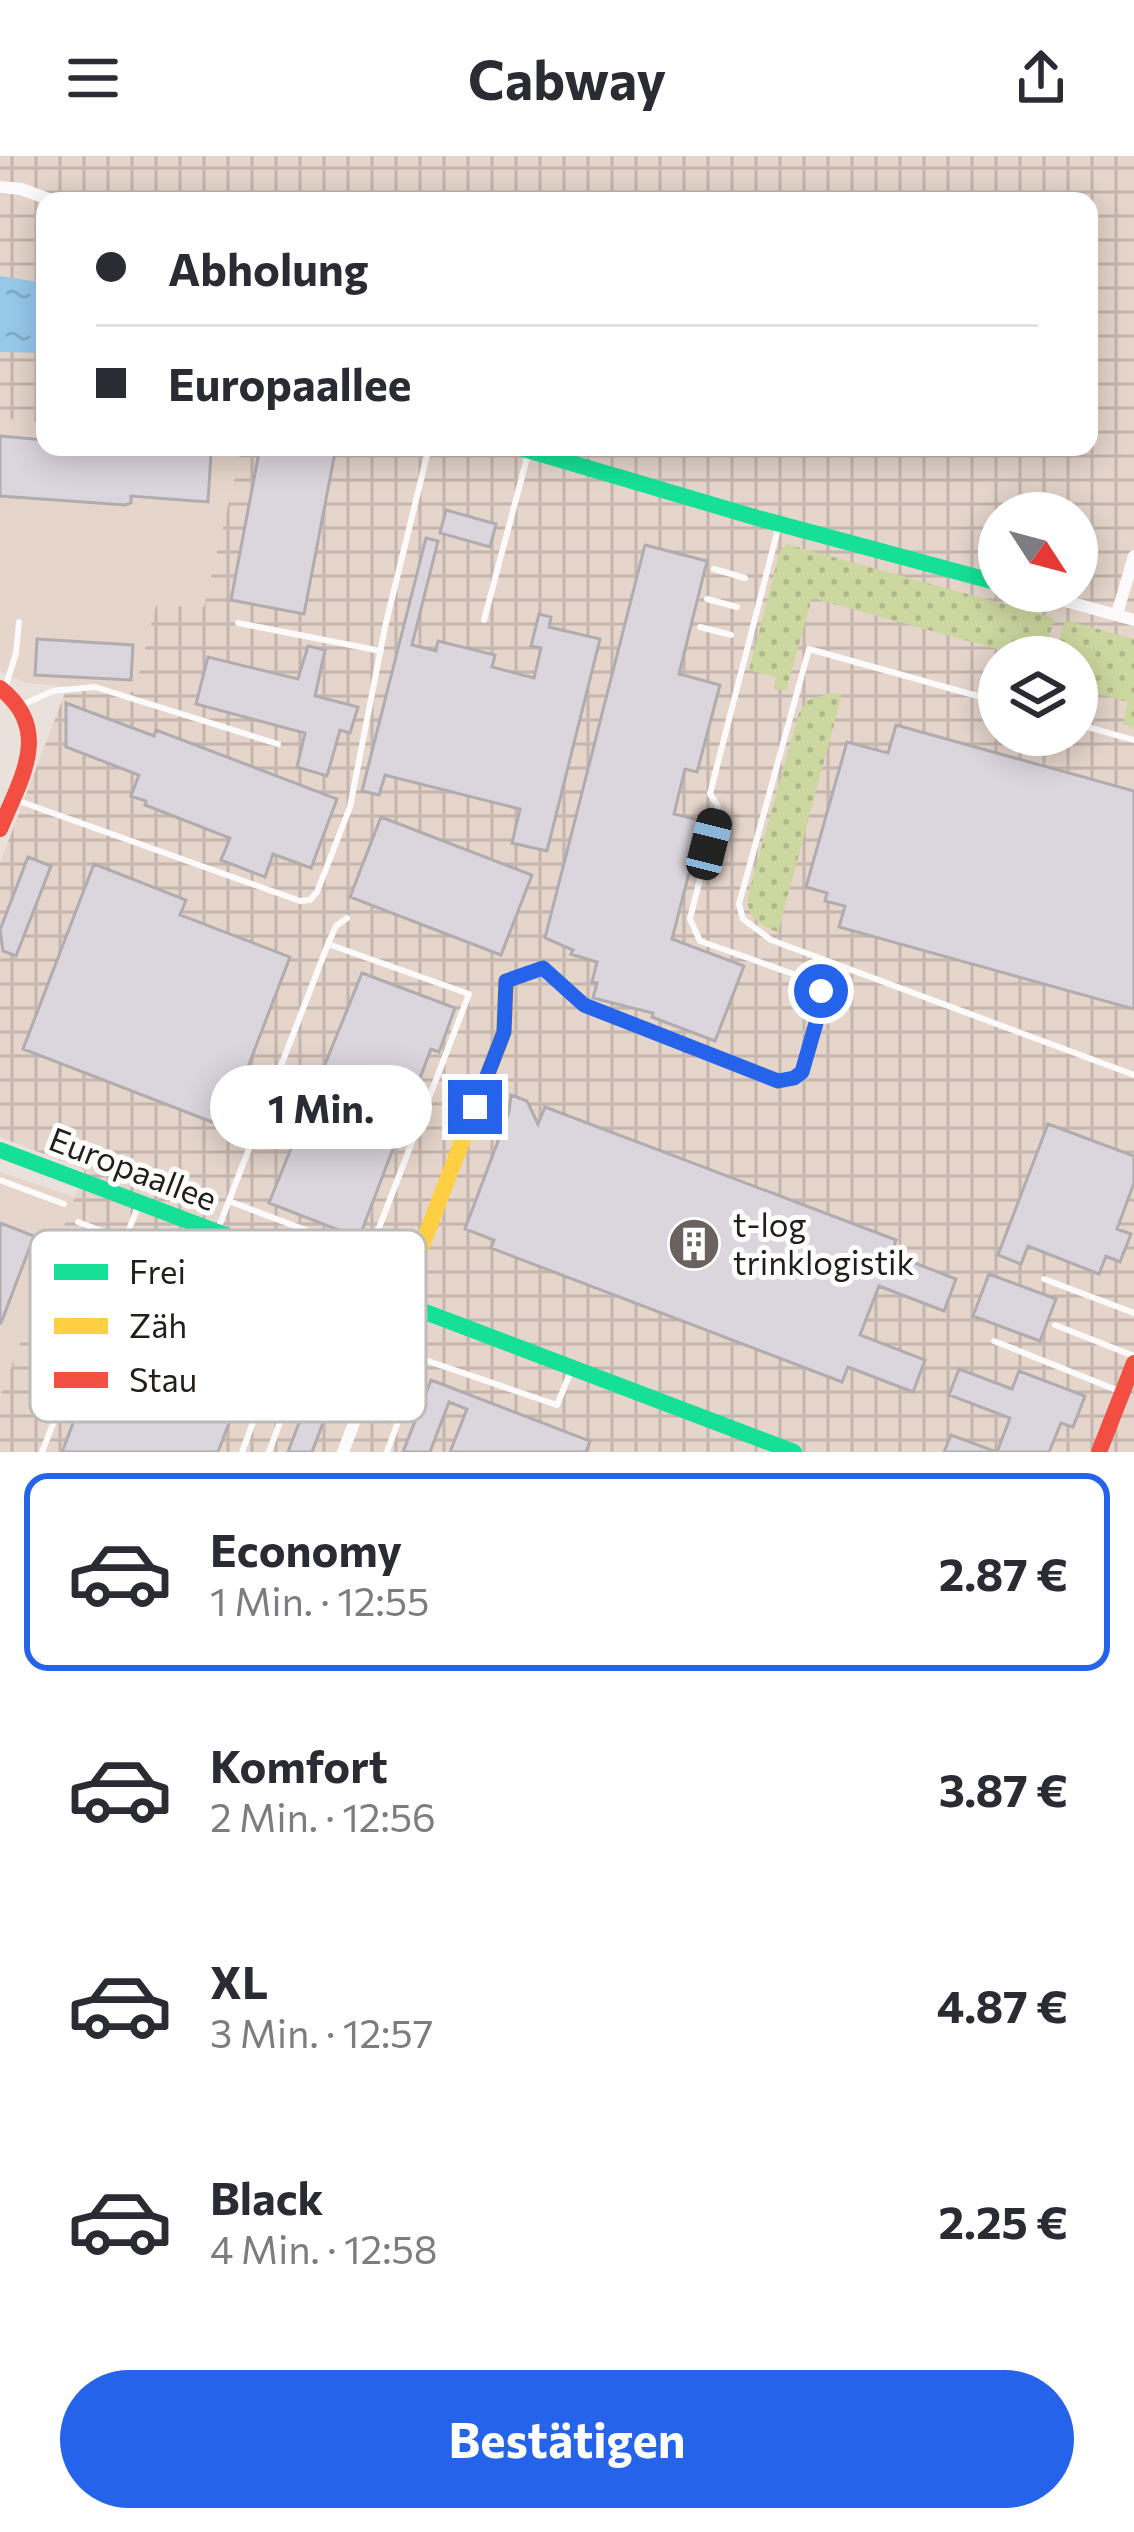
<!DOCTYPE html>
<html lang="de">
<meta charset="utf-8">
<style>
:root{--surface:#fff;--page:#f2f2f3;--text:#2b2b33;--muted:#7c7c81;--line:#e1e1e2;--accent:#2563eb}
body{margin:0;font-family:Commissioner,sans-serif;background:var(--page);color:var(--text);height:100vh;display:flex;flex-direction:column;font-size:45px;white-space:nowrap}
*{box-sizing:border-box;margin:0}
p{font-size:39px;color:var(--muted)}
.icon{flex:none;width:66px;height:66px;fill:none;stroke:currentColor;stroke-width:2;stroke-linecap:round;stroke-linejoin:round}
.map{position:relative;height:1296px;overflow:hidden}
.drawer{display:flex;flex-direction:column;background:var(--surface);flex:1}
.drawer>*{flex:none}
.hud{position:absolute;left:36px;top:36px;width:1062px;height:264px;border-radius:24px;box-shadow:0 6px 30px #0003;display:grid;align-content:center;height:264px;padding:0 60px;background:var(--surface)}
.needle{width:78px;rotate:126deg}
.fabs{position:absolute;left:978px;top:336px;display:grid;gap:24px}
.fabs a{display:grid;place-items:center;width:120px;height:120px;border-radius:50%;background:var(--surface);box-shadow:0 6px 30px #0003;font-size:60px}
.end{position:absolute;width:54px;height:54px;margin:-27px;border:15px solid #2563eb;background:#fff;box-shadow:0 0 0 6px #fff}
.from{border-radius:50%}
.bubble{position:absolute;height:84px;border-radius:42px;background:var(--surface);box-shadow:0 6px 30px #0003;font-size:39px;font-weight:700;line-height:84px;text-align:center}
.car{position:absolute;width:36px;height:72px;margin:-36px -18px;border-radius:15px;box-shadow:0 0 9px 3px #0007;background:linear-gradient(#222 24%,#8ab4d8 0 40%,#222 0 76%,#8ab4d8 0 86%,#222 0)}
.hud b{display:flex;align-items:center;gap:42px;height:114px;font-size:45px}
.hud b+b{border-top:3px solid var(--line)}
.hud i{width:30px;height:30px;background:var(--text)}
ul{padding:21px 0 0;list-style:none}
li{display:flex;align-items:center;gap:36px;height:198px;margin:0 24px 18px;padding:0 36px;border:6px solid transparent;border-radius:24px}
li div{flex:1}
li b{display:block;font-size:45px}
li em{font-style:normal;font-weight:700}
li.selected{border-color:var(--accent)}
li>.icon{width:108px;height:108px;stroke-width:1.5}
.action{display:flex;gap:24px;margin-top:auto;padding:24px 60px}
.action a{flex:1;height:138px;border-radius:72px;background:var(--accent);color:#fff;font-size:48px;font-weight:700;line-height:138px;text-align:center}
header{display:flex;justify-content:space-between;align-items:center;height:156px;padding:0 60px;background:var(--surface);font-size:54px;font-weight:700}
.map>svg:first-child{display:block}
</style>
<header><svg class="icon" aria-label="menu" viewBox="0 0 24 24"><path d="M4 6h16M4 12h16M4 18h16"/></svg>Cabway<svg class="icon" aria-label="share" viewBox="0 0 24 24"><path d="M12 15V3M7 8l5-5 5 5M5 13v7h14v-7"/></svg></header>
<div class="map">
<svg width="1134" height="1296" viewBox="0 0 1134 1296">
<defs>
<pattern id="industrial-grid" width="8" height="8" patternUnits="userSpaceOnUse" patternTransform="scale(3)"><rect width="8" height="8" fill="#e5d5cb"/><path d="M0 4h8M4 0v8" fill="none" stroke="#c4b6ae"/></pattern>
<pattern id="grass-dots" width="8" height="8" patternUnits="userSpaceOnUse" patternTransform="scale(3)"><rect width="8" height="8" fill="#cdd7a0"/><path d="M2 2h.1M6 6h.1" fill="none" stroke="#b0b889" stroke-width="1.8" stroke-linecap="round"/></pattern>
<pattern id="water-ripples" width="26" height="14" patternUnits="userSpaceOnUse" patternTransform="scale(3)"><rect width="26" height="14" fill="#97c9eb"/><path d="M2 4q2-2 4 0t4 0M15 11q2-2 4 0t4 0" fill="none" stroke="#82acc9"/></pattern>
</defs>
<rect width="100%" height="100%" fill="#eae1dc"/>
<path fill="#e5d5cb" d="M0,262L45,267V291H242L204,452L156,451L134,536L26,527L0,516Z
M0,1016L75,1041L0,1241Z"/>
<path fill="url(#industrial-grid)" fill-rule="evenodd" d="M0,0H1134V1296H0V1241L85,1014L0,981V707L68,529L134,536L156,450L204,451L242,291H1089V45H45V267L0,262ZM999,357H1077V435H999ZM999,501H1077V579H999Z"/>
<path fill="url(#grass-dots)" d="M786,388L1054,462L1049,482L1058,486L1065,464L1134,483V572L1123,568L1128,546L1077,532V501H1026L812,442L786,535L774,532L776,521L749,514L780,395Z
M829,537L842,539L778,776C760,770 745,760 748,739L799,557L807,545Z"/>
<path fill="url(#water-ripples)" d="M0,120L45,127V197L0,196Z"/>
<path fill="#dbd5dd" stroke="#b1acad" stroke-width="3" d="M0,280L45,284V291H119L211,298L208,346L131,340V347L125,349L0,340Z
M260,291H336L304,458L231,444Z
M446,354L496,368L490,391L440,377Z
M426,382L438,385L412,489L436,495L438,485L495,499L492,511L534,522L541,492L531,490L539,458L551,461L549,471L600,483L547,695L512,687L520,653L385,619L379,639L362,635Z
M645,389L707,405L679,518L720,529L697,616L685,613L674,658L706,666L701,687L697,686L672,783L744,810L715,885L652,861L653,857L593,842L597,827L592,826L597,806L571,798L573,794L545,782Z
M37,483L133,489L131,524L35,519Z
M308,490L325,494L315,540L358,551L350,577L340,574L327,620L297,611L305,577L196,548L208,501L298,523Z
M66,547L154,580L156,574L337,643L311,712L273,698L265,721L221,704L230,682L145,649L146,645L131,640L139,619L66,591Z
M896,569L1134,635V853L839,771L845,750L825,745L827,737L806,731L847,586L888,597Z
M381,661L532,719L501,799L350,741Z
M28,701L51,710L16,800L3,795L0,774Z
M94,708L186,744L180,759L290,801L225,971L23,893Z
M362,817L455,852L439,896L431,893L359,1082L269,1047Z
M511,939L527,945L538,968L545,951L896,1084L891,1098L956,1123L944,1155L879,1130L860,1179L925,1204L913,1236L848,1211L842,1226L491,1092L494,1084L465,1073L509,956Z
M1048,968L1134,1000V1027L1117,1073L1131,1078L1120,1106L1106,1100L1099,1118L1028,1090L1021,1108L998,1099Z
M0,1067L34,1080L1,1167H0Z
M137,1100L152,1106L154,1100L260,1140L258,1146L273,1152L218,1296H62Z
M989,1118L1056,1143L1040,1185L973,1160Z
M336,1169L355,1182L312,1296H288Z
M959,1213L1012,1233L1019,1215L1085,1240L1073,1271L1061,1267L1049,1296H997L1010,1262L949,1239Z
M431,1224L590,1285L586,1296H450L467,1253L449,1246L430,1296H403Z
M951,1279L994,1295V1296H944Z"/>
<g fill="none" stroke-linecap="round" stroke-linejoin="round">
<path stroke="#fcfafa" stroke-width="6" d="M714,413L745,422
M707,443L737,451
M484,464L528,298
M238,467L381,495
M700,471L731,479
M5,532L16,497L19,466
M999,546L809,493L739,748L743,763L771,784L1134,919
M24,548L53,535L95,531L278,588
M1077,568L1134,584
M16,644L300,745L310,744L317,736L350,651L385,471L429,291
M328,788L336,770L347,762
M509,824L543,812L584,849L779,925L795,922L802,916L822,846L821,835L813,825L700,785L690,763L718,650L710,638L716,614L778,373
M0,1024L64,1048
M229,1045L369,1098
M78,1066L125,1084
M218,1073L328,788L469,838L357,1129
M127,1078L322,1152L269,1296
M67,1095L114,1112
M1044,1123L1134,1157
M1055,1169L1134,1200
M994,1185L1119,1235
M42,1296L139,1048
M242,1296L299,1142
M387,1296L419,1208L425,1204L557,1249L571,1215"/>
<path stroke="#fcfafa" stroke-width="12" d="M0,31L21,33L54,45
M1029,435L1134,464
M1117,458L1134,400
M378 1146a21 21 0 1 1 42 0a21 21 0 1 1-42 0Z
M343,1296L392,1166"/>
<path stroke="#16e098" stroke-width="16" d="M517,291L754,361L999,427
M0,994L379,1137
M420,1154L794,1296"/>
<path stroke="#ffcf43" stroke-width="16" d="M408,1126L504,876L506,825"/>
<path stroke="#f24e42" stroke-width="16" d="M0,532C53,574 21,622 0,673
M1099,1296L1134,1207"/>
</g>
<g fill="none" stroke-linecap="round" stroke-linejoin="round">
<path stroke="#2563eb" stroke-width="15" d="M475,951L504,876L506,825L543,812L584,849L778,925L794,922L802,916L822,846L821,835"/>
</g>
<defs>
<g id="building-disc" transform="scale(2.7)"><circle r="9.5" fill="#69625f" stroke="#fff"/><path d="M-4-6H4V6H1V3H-1V6H-4ZM-2.5-4.3h1.7v1.8h-1.7ZM.8-4.3h1.7v1.8H.8ZM-2.5-1h1.7V.8h-1.7ZM.8-1h1.7V.8H.8Z" fill="#fff"/></g>
</defs>
<g fill-rule="evenodd">
<use href="#building-disc" x="694" y="1088"/>
</g>
<g text-anchor="middle" stroke-width="10" stroke-linejoin="round" paint-order="stroke">
<g font-size="33" fill="#241e1b" stroke="#fff">
<text transform="translate(133 1013) rotate(21)" y="12">Europaallee</text>
</g>
<g font-size="33" fill="#241e1b" stroke="#fff" text-anchor="start">
<text x="733" y="1081">t-log<tspan x="733" dy="38">trinklogistik</tspan></text>
</g>
</g>
<rect x="30" y="1074" width="396" height="192" rx="18" fill="#fff" stroke="#bdbcbb" stroke-width="3"/>
<rect x="54" y="1108" width="54" height="16" fill="#16e098"/>
<rect x="54" y="1162" width="54" height="16" fill="#ffcf43"/>
<rect x="54" y="1216" width="54" height="16" fill="#f24e42"/>
<g font-size="33" fill="#241e1b">
<text x="129" y="1128">Frei</text>
<text x="129" y="1182">Zäh</text>
<text x="129" y="1236">Stau</text>
</g>
</svg>
<div class="fabs">
<a><svg class="needle" viewBox="-14 -14 28 28"><path d="M0-13l5 13h-10z" fill="#e53935"/><path d="M0 13l5-13h-10z" fill="#7c7c81"/></svg></a>
<a><svg class="icon" aria-label="layers" viewBox="0 0 24 24"><path d="M12 4l9 5-9 5-9-5zM3 14l9 5 9-5"/></svg></a>
</div>
<i class="end from" style="left:821px;top:835px"></i>
<i class="end" style="left:475px;top:951px"></i>
<div class="bubble" style="left:210px;top:909px;width:222px">1 Min.</div>
<i class="car" style="left:709px;top:688px;rotate:14deg"></i>
<div class="hud">
<b><i class="from"></i>Abholung</b>
<b><i></i>Europaallee</b>
</div>
</div>
<section class="drawer">
<ul>
<li class="selected"><svg class="icon" aria-label="car" viewBox="0 0 24 24"><path d="M5 17H2v-5l4-1 3-4h7l3 4 3 1v5h-3M9 17h6M6 11h13"/><circle cx="7" cy="17" r="2"/><circle cx="17" cy="17" r="2"/></svg><div><b>Economy</b><p>1 Min. · 12:55</p></div><em>2.87 €</em></li>
<li><svg class="icon" aria-label="car" viewBox="0 0 24 24"><path d="M5 17H2v-5l4-1 3-4h7l3 4 3 1v5h-3M9 17h6M6 11h13"/><circle cx="7" cy="17" r="2"/><circle cx="17" cy="17" r="2"/></svg><div><b>Komfort</b><p>2 Min. · 12:56</p></div><em>3.87 €</em></li>
<li><svg class="icon" aria-label="car" viewBox="0 0 24 24"><path d="M5 17H2v-5l4-1 3-4h7l3 4 3 1v5h-3M9 17h6M6 11h13"/><circle cx="7" cy="17" r="2"/><circle cx="17" cy="17" r="2"/></svg><div><b>XL</b><p>3 Min. · 12:57</p></div><em>4.87 €</em></li>
<li><svg class="icon" aria-label="car" viewBox="0 0 24 24"><path d="M5 17H2v-5l4-1 3-4h7l3 4 3 1v5h-3M9 17h6M6 11h13"/><circle cx="7" cy="17" r="2"/><circle cx="17" cy="17" r="2"/></svg><div><b>Black</b><p>4 Min. · 12:58</p></div><em>2.25 €</em></li>
</ul>
<div class="action"><a>Bestätigen</a></div>
</section>
